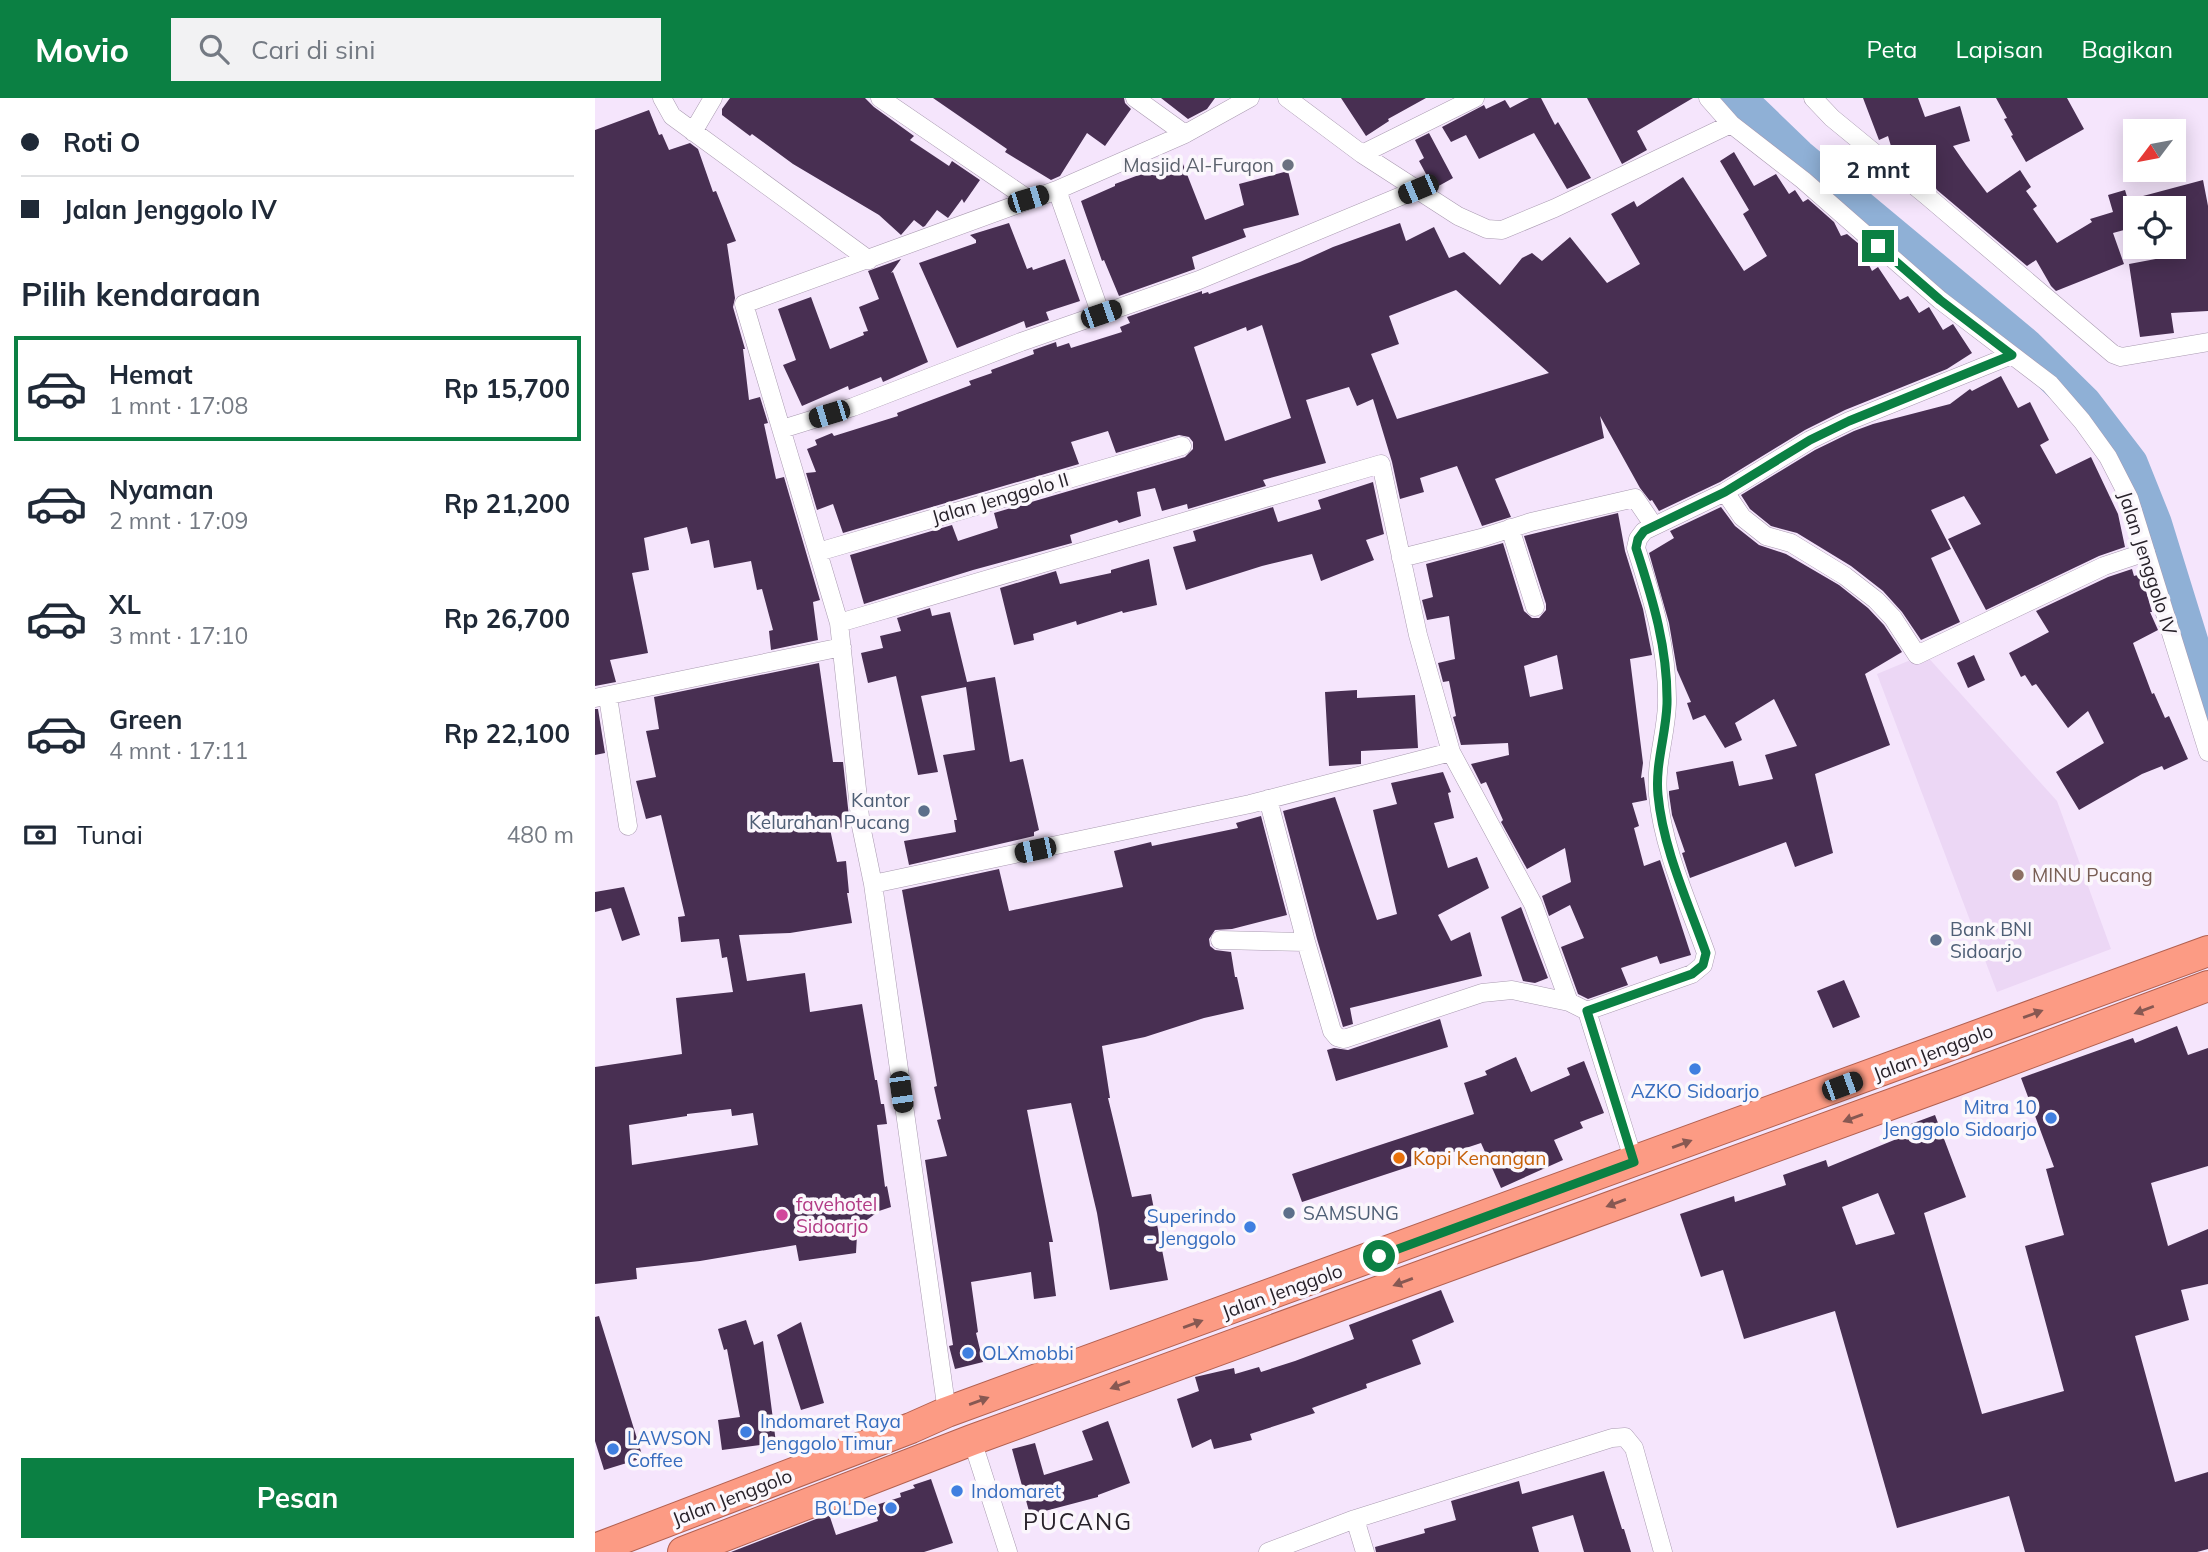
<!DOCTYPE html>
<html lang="id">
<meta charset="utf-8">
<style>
:root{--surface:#fff;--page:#f2f2f3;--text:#1f2937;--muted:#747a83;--line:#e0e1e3;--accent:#0b8043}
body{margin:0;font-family:Mulish,sans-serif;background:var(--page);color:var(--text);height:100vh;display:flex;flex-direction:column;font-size:26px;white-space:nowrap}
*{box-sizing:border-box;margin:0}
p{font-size:23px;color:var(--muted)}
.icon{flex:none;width:38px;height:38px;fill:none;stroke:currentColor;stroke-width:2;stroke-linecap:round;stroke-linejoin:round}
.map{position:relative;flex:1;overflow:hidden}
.details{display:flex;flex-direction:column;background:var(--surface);width:595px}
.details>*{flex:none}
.guide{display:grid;align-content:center;height:154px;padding:0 21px;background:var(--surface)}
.needle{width:46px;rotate:238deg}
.controls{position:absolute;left:1528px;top:21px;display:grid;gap:14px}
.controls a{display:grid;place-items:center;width:63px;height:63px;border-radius:0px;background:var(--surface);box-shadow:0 4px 18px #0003;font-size:35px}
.end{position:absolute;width:32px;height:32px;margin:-16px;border:9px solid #0b8043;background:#fff;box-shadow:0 0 0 4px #fff}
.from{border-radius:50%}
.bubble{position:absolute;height:49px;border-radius:0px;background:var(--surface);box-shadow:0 4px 18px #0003;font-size:23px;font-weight:700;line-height:49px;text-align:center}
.car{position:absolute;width:21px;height:42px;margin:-21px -10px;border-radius:9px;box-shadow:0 0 5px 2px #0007;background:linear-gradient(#222 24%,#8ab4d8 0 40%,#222 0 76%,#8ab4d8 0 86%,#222 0)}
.guide b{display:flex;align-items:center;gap:24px;height:66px;font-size:26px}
.guide b+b{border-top:2px solid var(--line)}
.guide i{width:18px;height:18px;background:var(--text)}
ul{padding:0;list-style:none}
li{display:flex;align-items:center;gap:21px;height:105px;margin:0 14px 10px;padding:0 7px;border:4px solid transparent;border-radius:0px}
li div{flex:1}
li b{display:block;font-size:26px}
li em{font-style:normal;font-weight:700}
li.on{border-color:var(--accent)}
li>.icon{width:63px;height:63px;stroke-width:1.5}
h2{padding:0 21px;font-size:32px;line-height:84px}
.pay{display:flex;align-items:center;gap:18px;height:77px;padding:0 21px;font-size:26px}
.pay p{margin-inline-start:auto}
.action{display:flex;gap:14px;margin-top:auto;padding:14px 21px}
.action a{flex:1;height:80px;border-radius:0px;background:var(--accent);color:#fff;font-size:28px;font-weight:700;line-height:80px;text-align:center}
header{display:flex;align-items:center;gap:42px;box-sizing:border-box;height:98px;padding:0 35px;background:var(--accent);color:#fff}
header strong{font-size:33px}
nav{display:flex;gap:38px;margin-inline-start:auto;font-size:24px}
.search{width:490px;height:63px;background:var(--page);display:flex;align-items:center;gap:18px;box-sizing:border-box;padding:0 24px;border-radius:0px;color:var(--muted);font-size:26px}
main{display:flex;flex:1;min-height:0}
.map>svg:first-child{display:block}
</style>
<header>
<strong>Movio</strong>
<div class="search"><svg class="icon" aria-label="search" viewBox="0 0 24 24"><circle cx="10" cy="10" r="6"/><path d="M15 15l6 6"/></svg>Cari di sini</div>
<nav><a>Peta</a><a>Lapisan</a><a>Bagikan</a></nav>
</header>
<main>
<section class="details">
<div class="guide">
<b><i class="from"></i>Roti O</b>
<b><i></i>Jalan Jenggolo IV</b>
</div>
<h2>Pilih kendaraan</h2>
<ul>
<li class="on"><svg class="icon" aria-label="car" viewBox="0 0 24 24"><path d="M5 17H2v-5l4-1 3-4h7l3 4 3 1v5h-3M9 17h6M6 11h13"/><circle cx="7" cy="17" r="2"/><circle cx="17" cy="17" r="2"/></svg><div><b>Hemat</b><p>1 mnt · 17:08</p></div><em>Rp 15,700</em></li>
<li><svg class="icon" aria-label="car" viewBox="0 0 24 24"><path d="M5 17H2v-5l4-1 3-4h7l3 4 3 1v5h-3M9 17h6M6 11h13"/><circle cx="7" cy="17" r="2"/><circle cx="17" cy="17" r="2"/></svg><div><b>Nyaman</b><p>2 mnt · 17:09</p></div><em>Rp 21,200</em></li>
<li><svg class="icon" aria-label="car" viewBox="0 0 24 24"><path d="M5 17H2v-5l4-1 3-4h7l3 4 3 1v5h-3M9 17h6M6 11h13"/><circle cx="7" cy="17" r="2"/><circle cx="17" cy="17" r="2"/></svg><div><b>XL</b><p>3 mnt · 17:10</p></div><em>Rp 26,700</em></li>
<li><svg class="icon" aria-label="car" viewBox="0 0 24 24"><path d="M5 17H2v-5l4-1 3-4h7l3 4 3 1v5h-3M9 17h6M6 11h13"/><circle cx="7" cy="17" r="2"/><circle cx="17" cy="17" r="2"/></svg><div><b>Green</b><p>4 mnt · 17:11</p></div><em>Rp 22,100</em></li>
</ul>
<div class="pay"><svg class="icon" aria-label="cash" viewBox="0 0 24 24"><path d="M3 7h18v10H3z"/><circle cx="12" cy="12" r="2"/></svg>Tunai<p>480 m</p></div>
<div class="action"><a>Pesan</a></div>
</section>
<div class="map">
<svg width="1613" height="1454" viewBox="0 0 1613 1454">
<rect width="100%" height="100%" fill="#f5e5fc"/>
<path fill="#ecd7f5" d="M1330,556L1462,703L1516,851L1402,894L1282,576Z"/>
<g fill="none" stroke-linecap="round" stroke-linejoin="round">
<path stroke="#8fb0d6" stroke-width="38" d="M1141,0L1202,59L1430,249L1488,306L1534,366L1558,426L1613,604"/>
</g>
<path fill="#482f52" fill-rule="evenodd" d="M135,0H270L279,9L319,38L315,42L354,68L357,63L385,82L369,105L367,101L353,120L342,112L330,128L328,129L319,122L306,137L284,117L198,66L157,36L155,38L127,17V11Z
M338,0H529L530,5L536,11L510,48L492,35L465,78L456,82L410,54L412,51Z
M566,0H620L612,11L593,21Z
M746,0H831L793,21L794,23L771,38Z
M934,0H946L960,27L963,24L996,80L972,91L939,35L884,61L871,37L856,44L847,29L889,7L891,11L910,2L915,10Z
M992,0H1098L1042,33L1052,52L1027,66Z
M1268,0H1323L1330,19L1365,8L1375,43L1358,48L1371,67L1392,95L1425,72L1436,89L1431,93L1442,108L1438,111L1462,145L1497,124L1495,121L1518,114L1513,97L1530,92L1533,102L1608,82L1613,108V213L1576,215L1579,235L1545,239L1534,166L1566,160L1562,149H1578V110H1540V129L1518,135L1529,166L1461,193L1456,188L1441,162L1432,168L1342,92L1323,60L1309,64L1298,55L1293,38L1284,42Z
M1401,0H1472L1489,31L1431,64L1416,38L1418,37L1409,21L1412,20Z
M54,12L64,37L67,36L74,52L95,45L103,51L118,94L121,93L141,143L132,146L140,200L138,209L150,251H148L154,302L165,299L173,325L169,326L181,381L189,379L225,502L218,504L223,542L176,552L174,533L178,532L167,491L162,492L156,463L119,470L114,442L96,446L92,429L49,440L54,472L37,475L53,555L15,562L21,584L0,588V32Z
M834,35L858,80L840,90L837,87L824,63L829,60L820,42Z
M1139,54L1159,88L1181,76L1194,96L1200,92L1208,104L1213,101L1239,124L1246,138L1252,136L1264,146L1277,173L1283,169L1305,202L1313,198L1324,215L1334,209L1348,232L1358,226L1377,255L1352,271L1250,312L1210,332L1125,384L1064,413L1057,402L1055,403L1045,390L1005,318L1009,340L900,381L916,419L887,428L862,368L825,380L829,394L805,401L797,364L778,301L762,308L754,289L711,302L731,365L668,382L671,388L593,411L592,406L567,413L560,390L542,394L546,418L524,425L522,422L475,437L477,445L378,472L269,506L255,457L357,427L363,443L403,430L399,415L590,359L598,351V344L594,339L584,337L521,355L513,333L476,344L484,366L248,435L238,406L222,412L211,375L221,374L212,351L222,347L220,342L237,335L239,338L303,318L302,315L376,287L374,283L397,275L396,272L439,256L438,252L461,244L462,249L474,245L476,250L527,234L525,229L535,225L532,219L607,193V196L613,194L614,196L705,164L738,149L805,125L811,143L839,129L854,160L869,154L905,187L927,160L937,155L947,163L975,139L1012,185L1045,166L1016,116L1039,103L1042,109L1088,79L1149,173L1172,158L1148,116L1154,112L1125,63ZM861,192L954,275L802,321L776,256L804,246L794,218ZM667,227L696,320L630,343L599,249L651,229L652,233Z
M586,61L610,122L649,107L644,86L693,73L704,117L648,131L651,139L597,159L600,171L524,198L509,162L507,163L486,103L520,88V86Z
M414,125L432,171L437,169L438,172L470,161L485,203L451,214L454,222L431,230L429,223L362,250L324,165L381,145V142L375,137Z
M306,161L296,175L298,174L333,264L288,284L286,279L254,292L253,288L207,308L188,267L201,262L183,211L216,199L235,251L269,237L268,234L273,233L264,209L284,201L273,173Z
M1406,278L1423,310L1435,304L1454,342L1445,347L1461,376L1496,359L1523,416L1530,449L1504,458L1391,512L1353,441L1386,426L1369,398L1336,412L1356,451L1336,460L1365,524L1326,542L1307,514L1288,493L1256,468L1202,435L1176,428L1155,411L1146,397L1220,352L1259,333L1278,326L1355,306L1375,291L1377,293Z
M778,384L789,436L771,442L779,462L726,483L717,456L667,468L591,492L578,449L601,443L598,433L678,409L683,424L726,411L723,402Z
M1126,409L1140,428L1164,447L1191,456L1244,487L1273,510L1289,527L1307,554L1270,576L1295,647L1220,676L1238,755L1200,769L1191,744L1095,780L1087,755L1090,754L1077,717L1074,696V693L1084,691L1081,674L1138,663L1144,688L1178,681L1170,657L1202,648L1179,601L1140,625L1147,642L1130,650L1110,617L1098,622L1092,605L1096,604L1082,572L1074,525L1054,455L1079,440L1075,433Z
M1023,415L1030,453L1048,511L1057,557L1035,561L1048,665L1046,680L1049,679L1052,702L1037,705L1044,728L1039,730L1049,768L1065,762L1096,857L1065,866L1062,858L1026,870L1033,887L993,901L983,896L966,849L989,840L975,807L954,818L947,798L976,784L970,750L932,771L906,724L908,722L891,684L886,686L876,666L914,657L913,645L866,647L858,619L861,618L854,583L848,584L843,565L860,561L854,518L832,522L827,502L838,499L831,466L908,445L929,513L937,520H944L951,512V506L929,438ZM962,557L968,591L935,599L929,568Z
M554,461L562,507L528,515L527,513L482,527L481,523L438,536L439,542L419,547L405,490L461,473L465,486L516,475V472Z
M1537,471L1539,478L1546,476L1557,514H1555L1563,532L1538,545L1557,596L1559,595L1570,620L1574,618L1593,661L1569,672L1567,668L1547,676L1484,712L1461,674L1509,645L1493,613L1473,630L1441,586L1437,588L1430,577L1426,579L1414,555L1454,534L1441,513L1513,479Z
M335,510L337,518L355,514L372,584L400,579L415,664L428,661L444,732L439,734V738L314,767L309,743L361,734L359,722H362L348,657L380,652L371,589L326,598L343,674L323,677L301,578L273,585L266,555L288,550L285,538L306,533L302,520Z
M1379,557L1390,582L1373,590L1362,565Z
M224,565L238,664H248L255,728L235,731L242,764L251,763L254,795H252L257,825L195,835L144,837L152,883L210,875L215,914L267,906L280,982H282L286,1006H289L292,1026L282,1027L290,1089L292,1088L296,1109L284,1113L269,1124L262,1137L261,1155L204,1163L201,1147L105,1163L41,1170L42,1181L0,1186V969L87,956L81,900L138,894L132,859L127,860L124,841L86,844L83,819L90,818L66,717L51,721L41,683L61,679L51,633L64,631L59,599ZM136,1011L137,1018L158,1015L163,1047L37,1067L34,1027L92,1018V1016Z
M762,592V600L820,597L823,650L766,653V666L734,668L730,594Z
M0,611H3L10,655L0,657Z
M848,674L856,694L853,695L859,720L839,725L853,770L882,759L894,790L843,817L856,843L875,834L887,878L755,910L758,926L748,929L722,841L688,713L740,699L782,822L802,816L778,712L802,706L796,685Z
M666,718L692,817L637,831L620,832L614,841L615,848L620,852L636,854L640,879H642L649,911L609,920L550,939L507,948L515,1000H513L537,1099L556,1096L573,1182L515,1192L502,1115L476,1005L432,1012L458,1144H454L461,1198L439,1201L436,1174L376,1184L383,1234L381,1235L388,1264L360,1271L354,1248L358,1247L330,1062L352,1058L342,1022L346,1021L339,989L342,988L307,792L404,771L414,813L528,789L519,753L556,744L557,748L643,730L641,725Z
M29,789L45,837L27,843L16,810L0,814V794Z
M926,809L953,880L940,885L928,883L906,819Z
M1249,882L1265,919L1238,930L1222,893Z
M845,921L853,949L741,983L732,952L739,950L753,952Z
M1582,928L1593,957L1613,950V1068L1556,1085L1573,1148L1613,1131V1186L1586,1192L1594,1222L1540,1238L1580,1384L1613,1374V1451L1602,1454H1430L1414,1398L1302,1430L1240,1213L1149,1241L1128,1172L1106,1179L1085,1116L1139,1098L1140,1104L1191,1087L1188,1077L1231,1062L1233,1069L1309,1038L1305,1030L1340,1017L1371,1099L1329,1115L1387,1316L1469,1293L1430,1148L1469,1137L1451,1071L1459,1069L1426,980L1538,940L1540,945ZM1283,1095L1300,1136L1261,1147L1247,1109Z
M921,959L936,994L975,977L972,970L989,963L1009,1015L985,1024L988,1030L959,1042L968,1062L906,1090L886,1045L707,1104L697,1076L879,1016L869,985L892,977L890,973Z
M846,1192L859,1224L817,1242L826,1266L771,1286L772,1290L717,1310L720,1315L655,1336L657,1342L619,1351L616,1341L597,1350L582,1301L604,1293L600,1279L639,1270L640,1276L664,1269L666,1274L700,1263L759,1241L754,1227Z
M4,1218L48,1360L9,1372L0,1343V1219Z
M151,1222L159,1247L168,1243L181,1345L127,1352L123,1322L145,1319L132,1251L129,1252L123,1231Z
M206,1224L229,1305L206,1312L182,1237Z
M513,1323L535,1385L503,1397V1399L435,1417L417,1351L440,1345L449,1377L498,1362L487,1333Z
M1009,1373L1027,1431H1029L1036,1454H989L978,1417L937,1429L944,1454H781L780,1449L830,1435L829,1431L861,1422L856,1403L924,1383L927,1396Z
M336,1381L358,1445L329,1454H136L234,1416L241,1437L283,1423L278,1408L306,1399L305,1395L320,1390L318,1387Z"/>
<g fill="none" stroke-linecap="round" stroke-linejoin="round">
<g stroke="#a99ab0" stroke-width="19">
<path id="minor" d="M67,0L77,18L274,162
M285,0L433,101
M540,0L590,36
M692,0L767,56L863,118L892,131L907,132L960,110L1136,26
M1113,0L1136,26L1208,82L1345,202L1455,286L1487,323L1513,359L1534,400L1613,654
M1218,0L1237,20L1332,98L1518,256L1526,259L1613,244
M98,34L118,0
M767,56L880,0
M462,92L506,217
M187,331L258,309L426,244L604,182L823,91
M1130,394L1147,419L1171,438L1196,445L1250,478L1281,502L1298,520L1322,557L1509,468L1551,454
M915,430L940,509
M223,454L587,348
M806,460L886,440L936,424L1040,400L1059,428
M244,525L786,366L823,537L856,654
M13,599L33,728
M0,600L247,549
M673,701L711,844
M278,786L655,706L856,654L938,806L974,904
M625,842L711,844L737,933L742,939L749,941L887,895L917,892L974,904L992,913L1039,1064
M992,913L1097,876L1108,867L1111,855C1093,804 1068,751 1063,697C1060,666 1071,637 1072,606C1073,551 1058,502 1041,450L1043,441L1049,433L1130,394L1215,342L1254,323L1417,257
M352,1314L278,786L266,728L244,525L149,206L462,92L590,36L655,0
M377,1342L413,1454
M760,1421L770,1454
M673,1454L760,1421L1017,1340L1030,1339L1039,1350L1068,1454"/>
</g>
<g stroke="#b16050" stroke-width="32">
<path id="trunk" d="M0,1451L316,1330L352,1314L1613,853
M88,1454L377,1342L1357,984L1613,888"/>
</g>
<use href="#minor" stroke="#fff" stroke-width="18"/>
<use href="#trunk" stroke="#fc9b84" stroke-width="30"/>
</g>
<defs><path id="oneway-solid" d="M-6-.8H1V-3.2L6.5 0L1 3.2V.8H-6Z" transform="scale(1.75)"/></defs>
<g fill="#875852">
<use href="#oneway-solid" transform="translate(1549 912) rotate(159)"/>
<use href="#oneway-solid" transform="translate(1438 916) rotate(-20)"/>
<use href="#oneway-solid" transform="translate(1258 1020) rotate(160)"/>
<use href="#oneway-solid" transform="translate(1087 1046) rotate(-20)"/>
<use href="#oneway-solid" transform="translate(1021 1105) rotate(160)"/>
<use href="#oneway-solid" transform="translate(808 1184) rotate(160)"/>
<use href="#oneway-solid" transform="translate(598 1226) rotate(-20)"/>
<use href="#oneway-solid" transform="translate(525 1287) rotate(160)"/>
<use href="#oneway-solid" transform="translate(384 1303) rotate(-20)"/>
</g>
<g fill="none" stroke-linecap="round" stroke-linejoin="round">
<path stroke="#0b8043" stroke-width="9" d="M784,1158L1039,1064L992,913L1097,876L1108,867L1111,855C1093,804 1068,751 1063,697C1060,666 1071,637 1072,606C1073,551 1058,502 1041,450L1043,441L1049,433L1130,394L1215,342L1254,323L1417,257L1345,202L1283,148"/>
</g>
<circle fill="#6b7280" stroke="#fbf7fc" stroke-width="2.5" cx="693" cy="67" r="7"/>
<g fill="#5c6f8a" stroke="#fbf7fc" stroke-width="2.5">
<circle cx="329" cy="713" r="7"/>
<circle cx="1341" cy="842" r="7"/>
<circle cx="694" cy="1115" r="7"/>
</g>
<circle fill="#8d6e63" stroke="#fbf7fc" stroke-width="2.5" cx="1423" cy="777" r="7"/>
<g fill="#3f7fe0" stroke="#fbf7fc" stroke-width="2.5">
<circle cx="1100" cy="971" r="7"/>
<circle cx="1456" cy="1020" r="7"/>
<circle cx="655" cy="1129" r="7"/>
<circle cx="373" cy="1255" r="7"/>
<circle cx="151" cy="1334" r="7"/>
<circle cx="18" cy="1351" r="7"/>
<circle cx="362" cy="1393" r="7"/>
<circle cx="296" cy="1410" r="7"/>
</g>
<circle fill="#e8710a" stroke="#fbf7fc" stroke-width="2.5" cx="804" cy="1060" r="7"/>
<circle fill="#d1479c" stroke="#fbf7fc" stroke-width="2.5" cx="187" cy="1117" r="7"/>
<g text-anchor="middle" stroke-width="7" stroke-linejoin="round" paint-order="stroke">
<g font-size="19" fill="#5b616d" stroke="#fbf7fc" text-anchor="end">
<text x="679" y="74">Masjid Al-Furqon</text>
</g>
<g font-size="19" fill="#28222a" stroke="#fbf7fc">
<text transform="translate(405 400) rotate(-16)" y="7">Jalan Jenggolo II</text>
<text transform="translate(1553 465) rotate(72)" y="7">Jalan Jenggolo IV</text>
<text transform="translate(1338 954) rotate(-21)" y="7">Jalan Jenggolo</text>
<text transform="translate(687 1193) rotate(-20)" y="7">Jalan Jenggolo</text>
<text transform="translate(137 1399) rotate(-21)" y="7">Jalan Jenggolo</text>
</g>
<g font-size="19" fill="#4e5e75" stroke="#fbf7fc" text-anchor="start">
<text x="315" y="709" text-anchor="end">Kantor<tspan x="315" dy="22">Kelurahan Pucang</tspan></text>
<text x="1355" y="838">Bank BNI<tspan x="1355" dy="22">Sidoarjo</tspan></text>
<text x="708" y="1122">SAMSUNG</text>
</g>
<g font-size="19" fill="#785e54" stroke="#fbf7fc" text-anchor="start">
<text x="1437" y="784">MINU Pucang</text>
</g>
<g font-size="19" fill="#366cbe" stroke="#fbf7fc" text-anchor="start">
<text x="1100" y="1000" text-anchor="middle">AZKO Sidoarjo</text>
<text x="1442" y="1016" text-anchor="end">Mitra 10<tspan x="1442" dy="22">Jenggolo Sidoarjo</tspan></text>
<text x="641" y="1125" text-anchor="end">Superindo<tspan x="641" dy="22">- Jenggolo</tspan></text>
<text x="387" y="1262">OLXmobbi</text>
<text x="165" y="1330">Indomaret Raya<tspan x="165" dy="22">Jenggolo Timur</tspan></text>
<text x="32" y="1347">LAWSON<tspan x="32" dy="22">Coffee</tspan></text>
<text x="376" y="1400">Indomaret</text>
<text x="282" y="1417" text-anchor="end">BOLDe</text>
</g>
<g font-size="19" fill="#c56008" stroke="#fbf7fc" text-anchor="start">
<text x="818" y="1067">Kopi Kenangan</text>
</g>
<g font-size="19" fill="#b23c85" stroke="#fbf7fc" text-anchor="start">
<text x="201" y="1113">favehotel<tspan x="201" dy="22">Sidoarjo</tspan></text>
</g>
<g font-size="23" letter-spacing="2" fill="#28222a" stroke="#fbf7fc">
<text x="483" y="1432">PUCANG</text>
</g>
</g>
</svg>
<div class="controls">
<a><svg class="needle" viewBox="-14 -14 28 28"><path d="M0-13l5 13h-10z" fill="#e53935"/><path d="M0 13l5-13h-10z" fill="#747a83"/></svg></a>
<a><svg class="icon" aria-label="locate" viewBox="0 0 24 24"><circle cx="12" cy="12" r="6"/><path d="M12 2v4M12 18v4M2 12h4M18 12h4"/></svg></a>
</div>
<i class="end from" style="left:784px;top:1158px"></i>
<i class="end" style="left:1283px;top:148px"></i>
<div class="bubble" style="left:1225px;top:47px;width:116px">2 mnt</div>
<i class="car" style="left:823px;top:91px;rotate:247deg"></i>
<i class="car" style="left:433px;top:101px;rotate:73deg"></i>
<i class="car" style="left:506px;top:216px;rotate:71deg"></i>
<i class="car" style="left:234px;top:316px;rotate:253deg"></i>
<i class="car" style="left:440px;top:752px;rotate:258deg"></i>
<i class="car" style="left:1247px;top:988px;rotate:70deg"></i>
<i class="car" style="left:306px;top:994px;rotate:172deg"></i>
</div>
</main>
